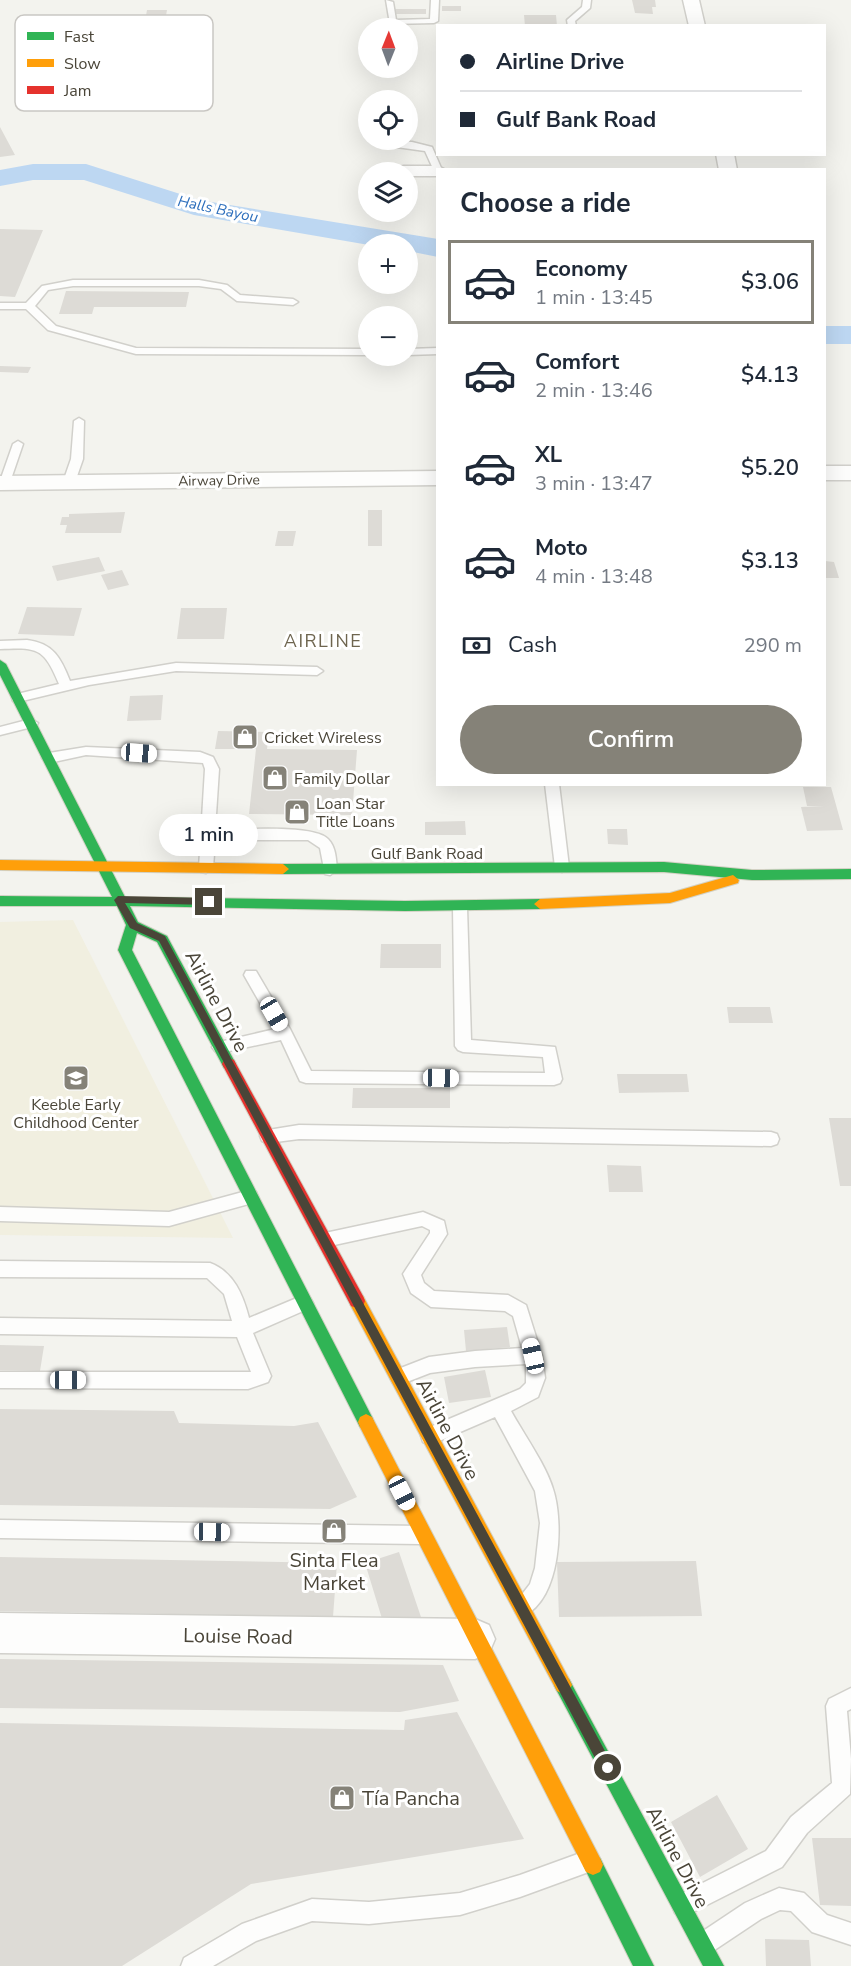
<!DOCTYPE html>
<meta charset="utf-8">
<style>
:root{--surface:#fff;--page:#f6f6f7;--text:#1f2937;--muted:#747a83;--line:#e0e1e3;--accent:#858278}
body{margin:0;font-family:"Nunito Sans",sans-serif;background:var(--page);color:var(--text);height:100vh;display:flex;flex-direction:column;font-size:22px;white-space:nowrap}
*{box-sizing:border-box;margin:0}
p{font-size:20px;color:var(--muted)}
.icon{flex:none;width:33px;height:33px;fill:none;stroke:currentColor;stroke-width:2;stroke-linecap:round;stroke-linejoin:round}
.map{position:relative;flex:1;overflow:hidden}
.side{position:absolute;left:436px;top:168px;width:390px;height:618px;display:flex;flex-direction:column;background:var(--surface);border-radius:0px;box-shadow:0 6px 24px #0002}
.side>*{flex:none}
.banner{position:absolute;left:436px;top:24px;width:390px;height:132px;border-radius:0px;box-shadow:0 6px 24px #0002;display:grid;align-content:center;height:132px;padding:0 24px;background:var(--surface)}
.needle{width:39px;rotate:1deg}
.fabs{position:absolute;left:358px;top:18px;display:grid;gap:12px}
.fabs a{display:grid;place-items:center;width:60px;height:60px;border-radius:50%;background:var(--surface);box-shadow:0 6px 24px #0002;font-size:30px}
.end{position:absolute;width:27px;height:27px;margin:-14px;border:8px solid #4a4538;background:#fff;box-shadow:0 0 0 3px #fff}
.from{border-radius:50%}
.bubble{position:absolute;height:42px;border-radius:21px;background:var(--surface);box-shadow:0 6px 24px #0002;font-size:20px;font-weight:600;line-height:42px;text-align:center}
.car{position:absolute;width:18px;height:36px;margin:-18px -9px;border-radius:8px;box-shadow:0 0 4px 2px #0007;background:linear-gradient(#fff 24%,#345 0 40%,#fff 0 76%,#345 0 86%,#fff 0)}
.banner b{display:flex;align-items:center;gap:21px;height:57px;font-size:22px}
.banner b+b{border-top:2px solid var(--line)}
.banner i{width:15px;height:15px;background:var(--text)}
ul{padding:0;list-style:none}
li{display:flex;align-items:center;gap:18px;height:84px;margin:0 12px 9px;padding:0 12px;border:3px solid transparent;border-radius:0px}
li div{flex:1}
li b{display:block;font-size:22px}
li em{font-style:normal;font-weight:600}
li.selected{border-color:var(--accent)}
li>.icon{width:54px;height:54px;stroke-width:1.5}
h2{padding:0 24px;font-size:27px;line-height:72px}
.pay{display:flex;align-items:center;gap:15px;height:66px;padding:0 24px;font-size:22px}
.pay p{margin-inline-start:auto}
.primary-button{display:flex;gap:12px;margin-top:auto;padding:12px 24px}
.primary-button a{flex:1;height:69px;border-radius:36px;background:var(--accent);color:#fff;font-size:24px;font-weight:600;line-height:69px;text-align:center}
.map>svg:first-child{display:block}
</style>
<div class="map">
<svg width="851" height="1966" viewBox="0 0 851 1966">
<rect width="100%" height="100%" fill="#f3f3ee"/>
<path fill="#f1efe0" d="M73,920L233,1238L0,1235V922Z"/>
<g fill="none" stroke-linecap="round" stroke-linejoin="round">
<path fill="#bdd7f2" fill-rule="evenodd" d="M33,164H86L199,200L438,239V257L408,251V244L369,245L194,215L84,180H33L0,186V170Z
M825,326H851V344H825Z"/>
</g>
<path fill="#dddbd6" d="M632,0H655L656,7H652L653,14L635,13Z
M442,6H461V11H442Z
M394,9H426V14H394Z
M147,10H167L165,21H145Z
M524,15H556L557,26H525Z
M0,127L15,155L0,157Z
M0,229L43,230L15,297L0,296Z
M66,291L189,292L186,307H94L92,314H59Z
M0,366L31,367L28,373L0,372Z
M368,510H382V546H368Z
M125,512L121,533H65L67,525H60L62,517H69V514Z
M278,531H296L293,546H275Z
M99,557L105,571L57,581L52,566Z
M825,561L834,562L839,578H825Z
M122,570L129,585L108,590L101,575Z
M27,607L82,608L74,636L18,634Z
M181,608H227L224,639H177Z
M163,695L161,720L127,721L130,696Z
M218,731L269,732L267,749L357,750L352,815L249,814L256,749H215Z
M803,787H831L843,830L807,831L801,807L824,806H807Z
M465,821L466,835H425V822Z
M607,829H627L628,845L608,844Z
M381,944H441V968H380Z
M727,1007H770L773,1023H729Z
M617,1074H687L689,1092L619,1093Z
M353,1088H450V1108H352Z
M829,1118H851V1186H840Z
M607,1165L641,1166L643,1192H609Z
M507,1327L510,1347L466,1351L464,1330Z
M0,1345L44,1346L40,1371L0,1370Z
M485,1370L491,1397L449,1403L444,1377Z
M0,1409L174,1411L179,1423L294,1426L318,1422L357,1497L330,1509L0,1505Z
M399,1552L423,1623L387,1635L365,1563Z
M0,1557L337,1563L333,1617L0,1611Z
M696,1561L702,1616L559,1617L557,1562Z
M0,1659L443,1665L459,1701L400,1712L0,1708Z
M457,1712L524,1839L251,1884L122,1966H0V1723L404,1730L405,1720Z
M717,1795L748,1849L700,1877L671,1822Z
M812,1838H851V1906L820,1905Z
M765,1939L809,1940L811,1966H766Z"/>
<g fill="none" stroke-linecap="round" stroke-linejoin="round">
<g stroke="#d1d0cb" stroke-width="3">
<path id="lane" d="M386,0L393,2L396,20L430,19L431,0H439L438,21L434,23L390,24Z
M583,0H591L590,8L575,21L576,26H568L567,20L582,7Z
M392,141L412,142L432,147L442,170H438V174L435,173L425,151L389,146V142Z
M73,280H199L227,285L240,295L293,299L298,302L293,305L237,301L221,289L199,286H73L48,290L35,306L56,326L136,348L369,349V355L136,354L48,330L26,309H0V303H26L42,286Z
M438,348V354L408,355V349Z
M79,418L84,421L83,459L75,482L69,485L63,482L71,459L74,421Z
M18,441L23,444L9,485H1L0,481L13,444Z
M27,640C53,643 61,658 70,681L176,663L317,667L323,671L317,675L176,671L89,685L18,702L13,701L12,698L13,695L59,684C44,648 38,647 0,649V641Z
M31,719L38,723L36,726L0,735V727Z
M86,747L200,752L213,757L219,769L215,830C239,830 313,824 328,839C336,847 336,859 337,870L330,875L325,874L320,848L308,840H215L213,868L206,873L201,872L199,868L205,769L203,763L86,755L49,763L42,758L49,753Z
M545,784H559L569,867L562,872L555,867Z
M460,902L467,907L471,1040L555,1047L562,1079L560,1083L554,1085L306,1083L300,1081L281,1040L220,1053L215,1051L212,1047L215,1043L275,1029L244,975L246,971H256L290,1029L311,1071L545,1073L543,1057L463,1052L458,1050L455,1046L453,907Z
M299,1125L771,1132L777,1134L779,1139L777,1144L771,1146L299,1139L268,1143L262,1141L260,1136L262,1131Z
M250,1190L256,1192L258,1197L256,1202L169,1226L0,1221V1207L169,1212Z
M423,1212L444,1221L447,1234L421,1275L424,1283L434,1291L508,1295L526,1305L542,1356L545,1378L538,1397L511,1411C523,1433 546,1465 553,1489C564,1522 561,1600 523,1616L516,1613L513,1606L530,1584L535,1568L540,1523L535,1491L495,1417L430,1445L423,1442L421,1436L423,1430L520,1389L526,1383V1364L475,1367L430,1373L399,1385L393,1383L390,1377L393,1371L429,1357L475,1351L522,1348L513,1316L505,1311L431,1307L411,1293L403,1274L430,1233V1230L422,1226L325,1247L319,1245L317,1240L319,1235L325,1233Z
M0,1261L210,1263C234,1272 243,1295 249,1318L304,1295L310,1298L313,1303L310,1308L253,1333L271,1376L268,1382L248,1389L0,1388V1372H251L237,1337L0,1334V1318L232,1321L224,1294L207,1278L0,1277Z
M0,1520L420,1526L427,1528L430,1535L427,1542L420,1544L0,1538Z
M851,1688V1709L847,1711L851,1759L850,1794L807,1833L782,1867L691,1913L683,1916L675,1913L672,1905L675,1897L766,1851L791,1817L832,1783L826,1706L829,1699Z
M586,1851L594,1854L597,1862L594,1870L520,1897L460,1915L369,1924L312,1921L256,1941L213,1966H181L184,1958L242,1924L312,1899L369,1902L460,1893L520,1875Z
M779,1888L804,1893L827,1915L851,1923V1945L812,1932L791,1911L780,1910L761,1919L713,1951L705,1954L697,1951L694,1943L697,1935L745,1903Z"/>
</g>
<g stroke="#d1d0cb" stroke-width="3">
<path id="street" d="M683,0H699L705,26H689Z
M716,154H734L737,170H719Z
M404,166H438L446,170H438V176H408V172H396L398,167Z
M825,466H851V480H825Z
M438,471V485L0,490V476Z
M0,1613L475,1619L489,1625L495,1639L489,1653L475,1659L0,1653Z"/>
</g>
<g stroke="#d3d1c4" stroke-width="2">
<path id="fast" d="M0,660L6,664L125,897L405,901L540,899L546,904L540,909L405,911L130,906L138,922L167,936L236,1064L234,1068H224L157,942L137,933L132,950L372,1417L374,1422L372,1427L366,1430L360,1427L118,950L126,925L117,906H0V896L112,897L0,675Z
M664,862L752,870L851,869V879L752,880L664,872L283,874L277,869L283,864Z
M563,1676L569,1679L724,1966H703L557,1691L554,1685L557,1679Z
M593,1855L600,1858L654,1966H633L583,1865L586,1858Z"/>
</g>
<g stroke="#d3d1c4" stroke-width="2">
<path id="slow" d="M0,860L283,864L289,869L283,874L0,870Z
M733,875L739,880L738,883L670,903L540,909L534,904L540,899L670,893Z
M357,1294L363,1296L569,1679L572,1685L569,1691L563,1694L557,1691L351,1306L349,1301L351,1296Z
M366,1414L372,1417L600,1858L603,1865L600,1872L593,1875L586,1872L360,1427L358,1422L360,1417Z"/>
</g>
<g stroke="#d3d1c4" stroke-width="2">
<path id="jam" d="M229,1058L234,1060L363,1296L365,1301L363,1306L357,1308L351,1306L222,1064L224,1060Z"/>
</g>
<use href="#lane" fill="#fdfdfc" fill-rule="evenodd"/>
<use href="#street" fill="#fdfdfc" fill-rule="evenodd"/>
<use href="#fast" fill="#30b455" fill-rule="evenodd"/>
<use href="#slow" fill="#ff9f0a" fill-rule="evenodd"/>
<use href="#jam" fill="#e5322d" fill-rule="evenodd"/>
</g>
<path fill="#4a4538" d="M118,896L209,898L214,902L209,905L125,903L137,923L165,936L612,1764L614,1768L612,1773L608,1775L603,1773L159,941L130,928L114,900Z"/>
<defs>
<g id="shop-square" transform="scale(1.35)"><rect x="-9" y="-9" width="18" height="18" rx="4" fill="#858278" stroke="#fff"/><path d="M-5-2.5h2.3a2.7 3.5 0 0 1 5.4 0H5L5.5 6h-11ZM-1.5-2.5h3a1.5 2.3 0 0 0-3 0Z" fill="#fff"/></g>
<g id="school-square" transform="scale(1.35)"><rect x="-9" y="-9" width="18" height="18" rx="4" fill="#858278" stroke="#fff"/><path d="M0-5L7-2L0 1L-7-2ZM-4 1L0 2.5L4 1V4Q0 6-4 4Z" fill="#fff"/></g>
</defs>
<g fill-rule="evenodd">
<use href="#shop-square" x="245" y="737"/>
<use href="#shop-square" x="275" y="778"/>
<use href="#shop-square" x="297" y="812"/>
<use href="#school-square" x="76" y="1078"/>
<use href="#shop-square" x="334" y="1531"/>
<use href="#shop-square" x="342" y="1798"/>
</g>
<g text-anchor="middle" stroke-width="6" stroke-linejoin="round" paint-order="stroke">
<g font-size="14" fill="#4a4538" stroke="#fff">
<text transform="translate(219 480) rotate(-1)" y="5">Airway Drive</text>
</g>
<g font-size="15" font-style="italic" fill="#2c6ebc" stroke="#fff">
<text transform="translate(218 209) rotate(12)" y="5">Halls Bayou</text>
</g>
<g font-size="16" fill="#4a4538" stroke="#fff" text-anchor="start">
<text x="264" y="743">Cricket Wireless</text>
<text x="294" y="784">Family Dollar</text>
<text x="316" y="809">Loan Star<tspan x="316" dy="18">Title Loans</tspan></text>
<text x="76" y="1110" text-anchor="middle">Keeble Early<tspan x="76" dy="18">Childhood Center</tspan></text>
</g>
<g font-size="16" fill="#4a4538" stroke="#fff">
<text x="427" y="859">Gulf Bank Road</text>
</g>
<g font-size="18" letter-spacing="1.5" fill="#6e654f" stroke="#fff">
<text x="323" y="647">AIRLINE</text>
</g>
<g font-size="20" fill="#4a4538" stroke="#fff">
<text transform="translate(217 1001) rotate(62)" y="7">Airline Drive</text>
<text transform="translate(448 1429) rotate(62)" y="7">Airline Drive</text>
<text transform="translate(238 1636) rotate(1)" y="7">Louise Road</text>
<text transform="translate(678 1857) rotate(62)" y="7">Airline Drive</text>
</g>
<g font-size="20" fill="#4a4538" stroke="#fff">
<text x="334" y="1567">Sinta Flea<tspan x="334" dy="23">Market</tspan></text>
<text x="362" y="1805" text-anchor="start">Tía Pancha</text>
</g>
</g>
<rect x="15" y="15" width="198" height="96" rx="9" fill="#fff" stroke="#c9c7c3" stroke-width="1.5"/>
<rect x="27" y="32" width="27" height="8" fill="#30b455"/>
<rect x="27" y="59" width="27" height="8" fill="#ff9f0a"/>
<rect x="27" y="86" width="27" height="8" fill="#e5322d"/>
<g font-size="16" fill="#4a4538">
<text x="64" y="42">Fast</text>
<text x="64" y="69">Slow</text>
<text x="64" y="96">Jam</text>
</g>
</svg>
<div class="fabs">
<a><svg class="needle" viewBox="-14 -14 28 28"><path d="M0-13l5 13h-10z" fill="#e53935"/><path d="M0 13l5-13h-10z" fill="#747a83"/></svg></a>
<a><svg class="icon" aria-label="locate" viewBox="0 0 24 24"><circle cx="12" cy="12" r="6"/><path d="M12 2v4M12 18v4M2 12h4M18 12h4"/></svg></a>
<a><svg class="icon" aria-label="layers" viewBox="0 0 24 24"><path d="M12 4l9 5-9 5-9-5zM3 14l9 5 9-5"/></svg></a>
<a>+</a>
<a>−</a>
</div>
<i class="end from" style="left:608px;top:1768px"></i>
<i class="end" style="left:209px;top:902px"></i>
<div class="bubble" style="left:159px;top:814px;width:99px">1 min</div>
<i class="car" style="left:139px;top:753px;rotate:94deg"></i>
<i class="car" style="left:274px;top:1014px;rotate:150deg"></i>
<i class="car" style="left:441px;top:1078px;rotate:91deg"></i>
<i class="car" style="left:533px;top:1356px;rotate:347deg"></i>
<i class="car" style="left:68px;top:1380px;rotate:90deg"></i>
<i class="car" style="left:402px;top:1493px;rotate:153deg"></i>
<i class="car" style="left:212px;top:1532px;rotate:91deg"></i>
<div class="banner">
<b><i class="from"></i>Airline Drive</b>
<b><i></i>Gulf Bank Road</b>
</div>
<section class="side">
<h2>Choose a ride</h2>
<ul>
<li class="selected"><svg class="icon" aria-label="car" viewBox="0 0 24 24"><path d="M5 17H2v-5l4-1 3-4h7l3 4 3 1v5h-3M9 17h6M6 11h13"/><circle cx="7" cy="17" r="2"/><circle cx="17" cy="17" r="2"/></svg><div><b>Economy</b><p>1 min · 13:45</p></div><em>$3.06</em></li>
<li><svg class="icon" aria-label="car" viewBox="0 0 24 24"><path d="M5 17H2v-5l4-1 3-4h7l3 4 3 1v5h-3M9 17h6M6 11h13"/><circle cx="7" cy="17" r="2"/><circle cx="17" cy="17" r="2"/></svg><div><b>Comfort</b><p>2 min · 13:46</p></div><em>$4.13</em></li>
<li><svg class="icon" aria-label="car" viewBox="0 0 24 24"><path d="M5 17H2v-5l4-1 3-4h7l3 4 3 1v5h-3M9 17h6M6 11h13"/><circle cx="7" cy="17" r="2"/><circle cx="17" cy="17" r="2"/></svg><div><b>XL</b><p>3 min · 13:47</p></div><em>$5.20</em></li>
<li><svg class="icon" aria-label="car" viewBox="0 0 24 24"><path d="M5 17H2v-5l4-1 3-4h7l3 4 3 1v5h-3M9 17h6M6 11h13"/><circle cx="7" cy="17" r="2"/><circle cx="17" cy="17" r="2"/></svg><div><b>Moto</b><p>4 min · 13:48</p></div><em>$3.13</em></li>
</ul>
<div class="pay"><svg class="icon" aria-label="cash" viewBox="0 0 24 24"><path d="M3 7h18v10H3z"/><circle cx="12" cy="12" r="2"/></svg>Cash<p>290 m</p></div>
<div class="primary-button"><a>Confirm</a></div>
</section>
</div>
